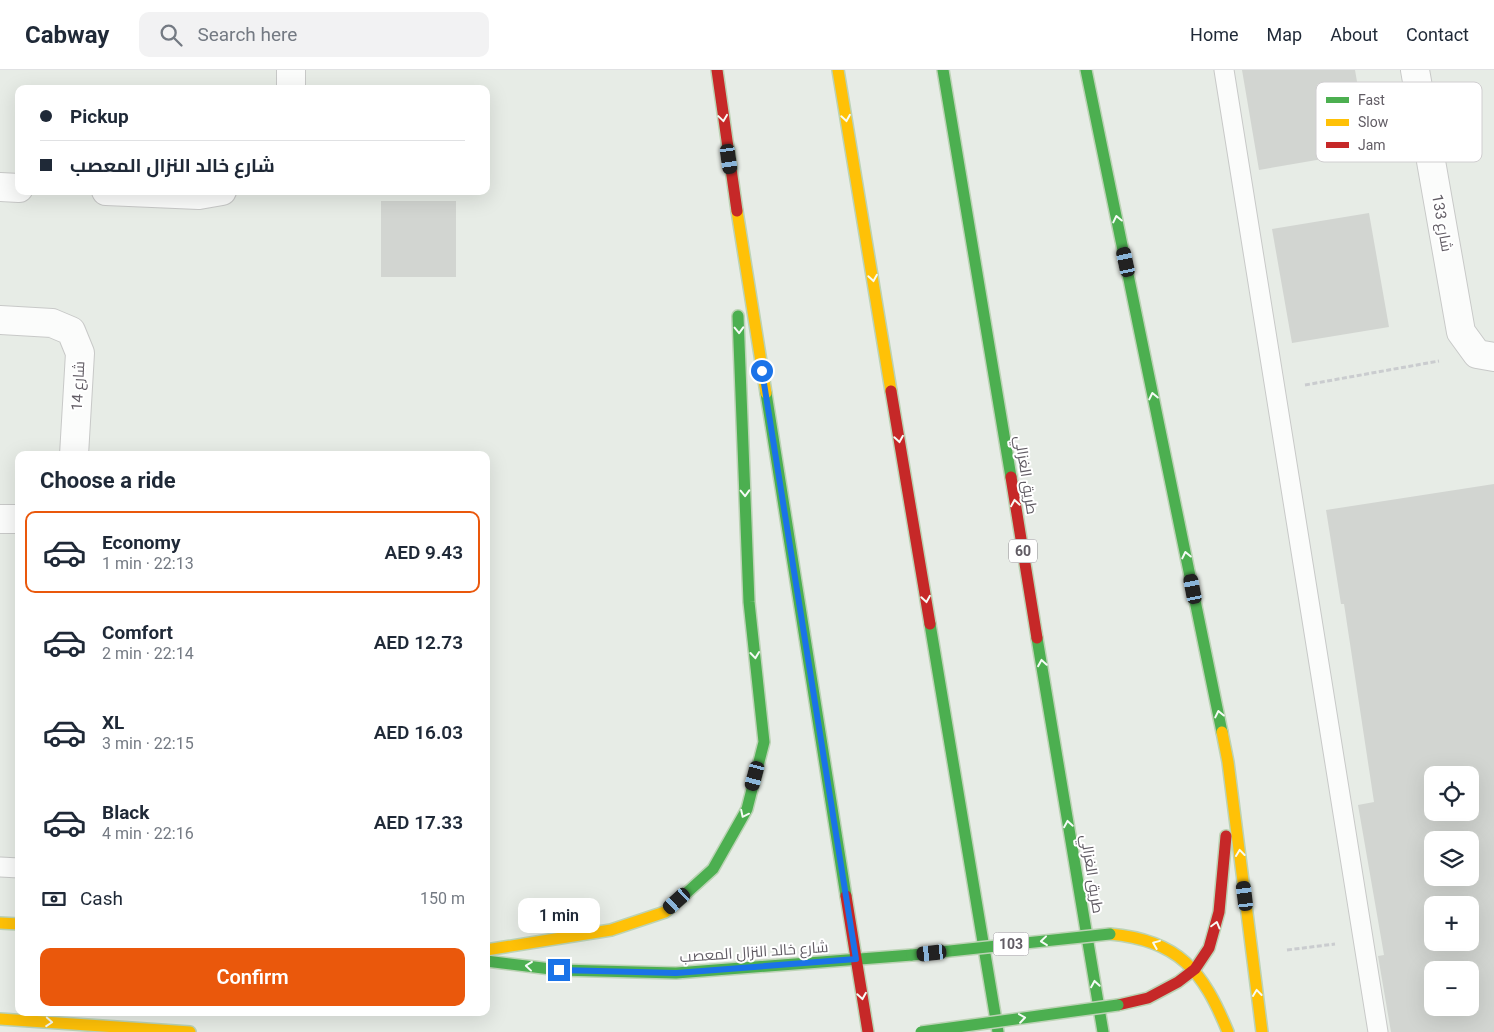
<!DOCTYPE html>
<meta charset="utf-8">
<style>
:root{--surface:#fff;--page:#f2f2f3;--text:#1f2937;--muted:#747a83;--line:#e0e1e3;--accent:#ea580c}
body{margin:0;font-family:Roboto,Cairo,sans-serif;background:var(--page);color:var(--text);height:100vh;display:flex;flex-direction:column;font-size:19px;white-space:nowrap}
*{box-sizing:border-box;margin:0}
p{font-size:16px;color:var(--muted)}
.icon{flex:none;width:28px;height:28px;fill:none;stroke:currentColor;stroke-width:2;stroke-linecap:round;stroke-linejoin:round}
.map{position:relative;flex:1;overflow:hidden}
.drawer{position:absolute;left:15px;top:381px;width:475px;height:565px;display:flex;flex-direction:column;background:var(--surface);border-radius:10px;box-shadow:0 5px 20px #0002}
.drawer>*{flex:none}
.hud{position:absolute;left:15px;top:15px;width:475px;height:110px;border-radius:10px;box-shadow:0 5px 20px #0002;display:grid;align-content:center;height:110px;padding:0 25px;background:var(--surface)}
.controls{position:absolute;left:1424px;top:696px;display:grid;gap:10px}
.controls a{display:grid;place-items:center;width:55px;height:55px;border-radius:10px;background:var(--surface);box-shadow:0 5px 20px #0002;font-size:25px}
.end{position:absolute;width:22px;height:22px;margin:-11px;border:6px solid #1a73e8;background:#fff;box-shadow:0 0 0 2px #fff}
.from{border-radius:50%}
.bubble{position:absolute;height:35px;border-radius:10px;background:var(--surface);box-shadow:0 5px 20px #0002;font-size:16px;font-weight:600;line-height:35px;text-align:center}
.car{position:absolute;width:15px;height:30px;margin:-15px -8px;border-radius:6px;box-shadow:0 0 4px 1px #0007;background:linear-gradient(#222 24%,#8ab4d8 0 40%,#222 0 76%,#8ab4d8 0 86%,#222 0)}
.hud b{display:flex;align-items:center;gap:18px;height:48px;font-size:19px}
.hud b+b{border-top:1px solid var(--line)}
.hud i{width:12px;height:12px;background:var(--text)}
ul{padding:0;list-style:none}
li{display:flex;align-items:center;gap:15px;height:82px;margin:0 10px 8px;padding:0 15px;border:2px solid transparent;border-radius:10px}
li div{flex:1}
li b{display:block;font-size:19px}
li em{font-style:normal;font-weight:600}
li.current{border-color:var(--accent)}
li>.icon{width:45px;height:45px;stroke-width:1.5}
h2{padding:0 25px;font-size:22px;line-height:60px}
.pay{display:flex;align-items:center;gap:12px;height:55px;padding:0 25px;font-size:19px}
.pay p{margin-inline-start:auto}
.button{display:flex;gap:10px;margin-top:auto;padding:10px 25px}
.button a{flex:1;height:58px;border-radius:10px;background:var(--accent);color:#fff;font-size:20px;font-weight:600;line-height:58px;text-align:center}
header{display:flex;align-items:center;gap:30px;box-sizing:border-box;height:70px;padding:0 25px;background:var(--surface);border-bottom:1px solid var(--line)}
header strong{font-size:24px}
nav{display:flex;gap:28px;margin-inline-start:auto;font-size:18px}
.search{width:350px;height:45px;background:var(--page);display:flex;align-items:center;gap:12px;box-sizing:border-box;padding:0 18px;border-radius:10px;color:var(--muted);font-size:19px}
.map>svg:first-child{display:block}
</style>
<header>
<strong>Cabway</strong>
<div class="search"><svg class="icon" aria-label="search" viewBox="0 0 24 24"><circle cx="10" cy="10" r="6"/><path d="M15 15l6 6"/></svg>Search here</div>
<nav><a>Home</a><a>Map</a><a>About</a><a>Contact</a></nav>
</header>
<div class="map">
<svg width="1494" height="962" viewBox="0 0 1494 962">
<rect width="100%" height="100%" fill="#e7ece6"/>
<path fill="#d2d5d1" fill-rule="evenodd" d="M1242,0H1355L1369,81L1259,100Z
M381,131H456V207H381Z
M1369,143L1389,257L1292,273L1272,159Z
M1494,414V962H1391L1378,886L1384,885L1358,735L1374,732L1344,534H1341L1326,440ZM1432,705H1470V742H1432ZM1432,770H1470V808H1432ZM1432,835H1470V872H1432ZM1432,900H1470V938H1432Z"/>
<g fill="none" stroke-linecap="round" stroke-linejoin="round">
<g stroke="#c8c9c8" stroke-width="21">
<path id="lane" d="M1224,0L1378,962
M0,797L19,798"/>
</g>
<g stroke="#c8c9c8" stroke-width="30">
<path id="street" d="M1415,0L1461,262L1477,284L1494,287
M291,19V0
M0,117L19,118
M106,121L199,125L222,121
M0,250L52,253L71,261L80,283L74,385
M0,449H19"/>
</g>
<g stroke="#bcd3b5" stroke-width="14">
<path id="fast" d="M943,0L1011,407
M1086,0L1222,662
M766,323L846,826
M930,554L998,962
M1037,568L1103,962
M671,837L713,799L747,739L764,672L749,532L738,246
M486,891L559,900L676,903L912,885"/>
</g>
<g stroke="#bcd3b5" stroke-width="14">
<path id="slow" d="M838,0L891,321
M737,141L766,323
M1222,662L1228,692L1262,962
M0,853L19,854
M1110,864C1179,870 1203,901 1228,962
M486,880L611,860L665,842L671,837
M0,949L190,962"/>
</g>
<g stroke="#bcd3b5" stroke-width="14">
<path id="jam" d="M717,0L737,141
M891,321L930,554
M1011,407L1037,568
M846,826L868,962
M1118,935L1148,928L1178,912L1195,899L1209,878L1219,842L1226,766"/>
</g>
<path stroke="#cacccf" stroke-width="3" stroke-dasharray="5 2.5" stroke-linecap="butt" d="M1305,315L1439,291
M1287,880L1335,874"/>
<use href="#lane" stroke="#fbfcfb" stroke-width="19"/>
<use href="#street" stroke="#fbfcfb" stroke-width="28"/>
<use href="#fast" stroke="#4caf50" stroke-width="11"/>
<use href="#slow" stroke="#ffc107" stroke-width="11"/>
<use href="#jam" stroke="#c62828" stroke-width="11"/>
<g stroke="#bcd3b5" stroke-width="14" stroke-linecap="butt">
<path id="fast-bridge" d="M912,885L1110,864
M921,962L1118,935"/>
</g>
<use href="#fast-bridge" stroke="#4caf50" stroke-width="11"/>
</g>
<defs><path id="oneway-chevron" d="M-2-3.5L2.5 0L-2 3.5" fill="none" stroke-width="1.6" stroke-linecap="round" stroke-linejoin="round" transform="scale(1.25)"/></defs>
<g stroke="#f6fbf6">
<use href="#oneway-chevron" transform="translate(723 48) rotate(82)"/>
<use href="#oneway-chevron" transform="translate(846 48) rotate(81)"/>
<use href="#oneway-chevron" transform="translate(1117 149) rotate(-102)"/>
<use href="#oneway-chevron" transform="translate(873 208) rotate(81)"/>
<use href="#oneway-chevron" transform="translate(739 260) rotate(88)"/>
<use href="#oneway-chevron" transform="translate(1153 326) rotate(-102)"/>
<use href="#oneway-chevron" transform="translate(899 369) rotate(81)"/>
<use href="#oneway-chevron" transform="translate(745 423) rotate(88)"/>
<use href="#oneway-chevron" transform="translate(1015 433) rotate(-99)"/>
<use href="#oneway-chevron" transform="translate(1186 485) rotate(-102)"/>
<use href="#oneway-chevron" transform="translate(926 529) rotate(81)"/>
<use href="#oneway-chevron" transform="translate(755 585) rotate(84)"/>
<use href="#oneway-chevron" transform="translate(1042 593) rotate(-99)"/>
<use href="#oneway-chevron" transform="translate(1219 644) rotate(-102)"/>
<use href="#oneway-chevron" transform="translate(744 744) rotate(116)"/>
<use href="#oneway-chevron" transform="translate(1068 754) rotate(-99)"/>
<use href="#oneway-chevron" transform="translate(1240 783) rotate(-97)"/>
<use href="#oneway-chevron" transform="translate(1216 855) rotate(-75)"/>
<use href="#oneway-chevron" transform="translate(1044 871) rotate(174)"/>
<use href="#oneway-chevron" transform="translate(1156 874) rotate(-158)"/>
<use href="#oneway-chevron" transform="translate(529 896) rotate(-174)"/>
<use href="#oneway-chevron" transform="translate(1095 914) rotate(-99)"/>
<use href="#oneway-chevron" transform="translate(1257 923) rotate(-97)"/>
<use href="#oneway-chevron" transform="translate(862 926) rotate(81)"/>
<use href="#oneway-chevron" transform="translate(1022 948) rotate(-8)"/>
<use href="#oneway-chevron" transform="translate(49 952) rotate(4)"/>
</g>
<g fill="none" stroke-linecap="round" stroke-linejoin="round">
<path stroke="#1a73e8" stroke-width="6" d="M559,900L676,903L856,889L762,301"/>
</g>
<g text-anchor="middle" stroke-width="4" stroke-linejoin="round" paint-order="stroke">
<g fill="#fff" stroke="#908d92" stroke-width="1">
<rect x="1009" y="469.5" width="28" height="23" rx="4"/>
<rect x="993.5" y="862.5" width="35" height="23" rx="4"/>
</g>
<g font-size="14" font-weight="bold" fill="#615c64">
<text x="1023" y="486">60</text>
<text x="1011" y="879">103</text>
</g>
<g font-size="15" fill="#615c64" stroke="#fff">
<text transform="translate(1442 153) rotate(80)" y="5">شارع 133</text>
<text transform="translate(78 316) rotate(-87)" y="5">شارع 14</text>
<text transform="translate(1026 405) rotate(81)" y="5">طريق الغزالي</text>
<text transform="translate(1092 804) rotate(81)" y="5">طريق الغزالي</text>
<text transform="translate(754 882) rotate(-4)" y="5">شارع خالد النزال المعصب</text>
</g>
</g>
<rect x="1316" y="12" width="166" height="80" rx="8" fill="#fff" stroke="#d0ced0" stroke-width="1"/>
<rect x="1326" y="27" width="23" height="6" fill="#4caf50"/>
<rect x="1326" y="49" width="23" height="7" fill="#ffc107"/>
<rect x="1326" y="72" width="23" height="6" fill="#c62828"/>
<g font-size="14" fill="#615c64">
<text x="1358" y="35">Fast</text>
<text x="1358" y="57">Slow</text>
<text x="1358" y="80">Jam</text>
</g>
</svg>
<div class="controls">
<a><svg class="icon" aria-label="locate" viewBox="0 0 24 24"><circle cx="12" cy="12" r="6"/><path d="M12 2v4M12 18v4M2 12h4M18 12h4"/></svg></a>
<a><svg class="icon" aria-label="layers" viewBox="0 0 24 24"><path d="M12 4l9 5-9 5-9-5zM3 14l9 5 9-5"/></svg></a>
<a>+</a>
<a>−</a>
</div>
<i class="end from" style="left:762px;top:301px"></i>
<i class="end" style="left:559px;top:900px"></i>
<div class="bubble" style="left:518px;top:828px;width:82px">1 min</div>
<i class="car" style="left:729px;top:89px;rotate:172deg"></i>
<i class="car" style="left:1126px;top:192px;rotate:348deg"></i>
<i class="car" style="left:1193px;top:519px;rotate:349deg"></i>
<i class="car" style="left:755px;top:706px;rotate:195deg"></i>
<i class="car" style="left:1245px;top:826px;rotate:353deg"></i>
<i class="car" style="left:677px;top:831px;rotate:228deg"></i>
<i class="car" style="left:932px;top:883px;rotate:264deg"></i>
<div class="hud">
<b><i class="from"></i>Pickup</b>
<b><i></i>شارع خالد النزال المعصب</b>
</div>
<section class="drawer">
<h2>Choose a ride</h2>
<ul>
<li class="current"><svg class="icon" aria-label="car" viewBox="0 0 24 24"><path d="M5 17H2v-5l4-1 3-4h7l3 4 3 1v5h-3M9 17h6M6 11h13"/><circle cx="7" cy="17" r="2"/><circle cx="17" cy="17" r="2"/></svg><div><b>Economy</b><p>1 min · 22:13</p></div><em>AED 9.43</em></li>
<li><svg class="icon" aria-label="car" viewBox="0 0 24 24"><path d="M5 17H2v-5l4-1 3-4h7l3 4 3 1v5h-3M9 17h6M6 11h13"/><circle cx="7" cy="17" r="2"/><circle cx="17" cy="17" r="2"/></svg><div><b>Comfort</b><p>2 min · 22:14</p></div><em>AED 12.73</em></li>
<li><svg class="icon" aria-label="car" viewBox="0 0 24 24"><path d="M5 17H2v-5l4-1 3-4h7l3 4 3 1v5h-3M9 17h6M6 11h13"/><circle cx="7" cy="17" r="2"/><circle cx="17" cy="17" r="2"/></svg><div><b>XL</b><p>3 min · 22:15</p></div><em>AED 16.03</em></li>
<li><svg class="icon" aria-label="car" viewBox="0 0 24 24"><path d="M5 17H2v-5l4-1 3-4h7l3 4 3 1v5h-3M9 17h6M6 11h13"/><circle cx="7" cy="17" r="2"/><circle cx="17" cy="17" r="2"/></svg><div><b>Black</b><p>4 min · 22:16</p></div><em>AED 17.33</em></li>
</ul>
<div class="pay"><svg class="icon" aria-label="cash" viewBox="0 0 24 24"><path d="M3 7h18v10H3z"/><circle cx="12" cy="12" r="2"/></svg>Cash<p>150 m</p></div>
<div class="button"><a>Confirm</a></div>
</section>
</div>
